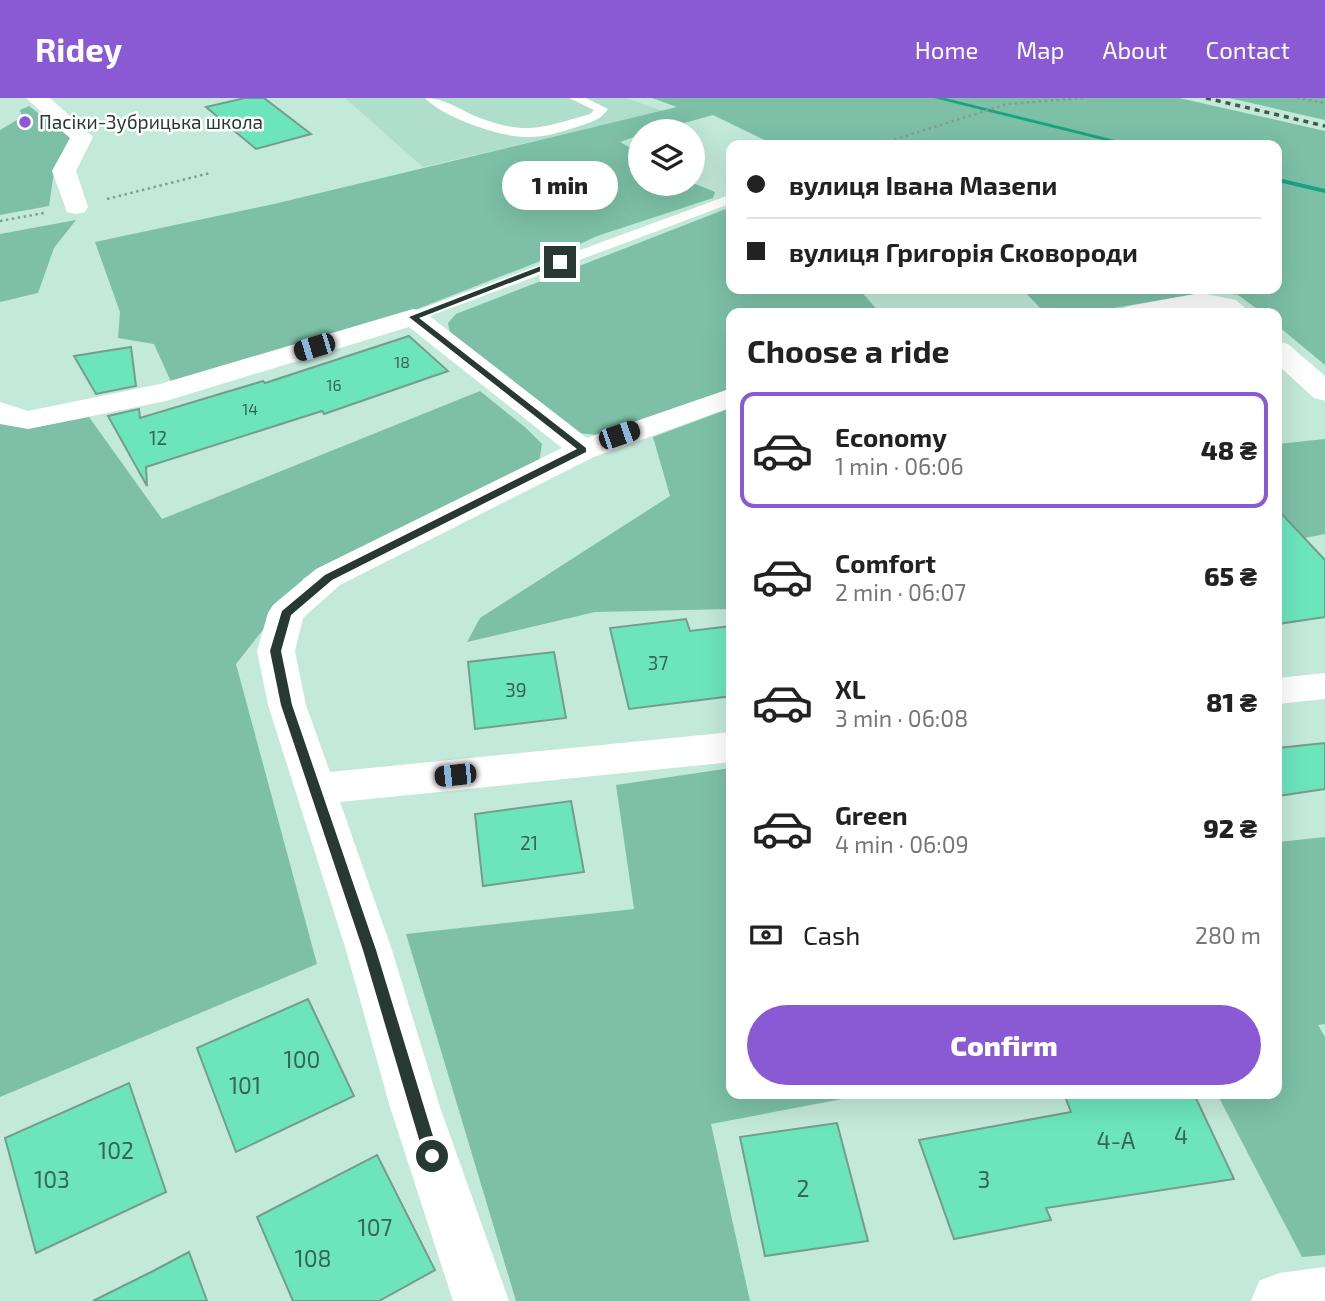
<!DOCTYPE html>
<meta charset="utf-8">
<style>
:root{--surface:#fff;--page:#f2f2f2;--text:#222;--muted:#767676;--line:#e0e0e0;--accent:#895ad3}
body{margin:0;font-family:"Exo 2",sans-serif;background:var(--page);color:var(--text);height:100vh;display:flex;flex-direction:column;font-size:26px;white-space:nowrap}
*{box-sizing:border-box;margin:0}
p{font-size:23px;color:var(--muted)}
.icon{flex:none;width:38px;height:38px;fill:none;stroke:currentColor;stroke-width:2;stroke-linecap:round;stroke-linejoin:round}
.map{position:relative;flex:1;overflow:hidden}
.sheet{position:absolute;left:726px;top:210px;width:556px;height:791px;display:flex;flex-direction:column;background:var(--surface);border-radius:14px;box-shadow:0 7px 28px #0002}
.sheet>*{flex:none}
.hud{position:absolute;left:726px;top:42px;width:556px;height:154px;border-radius:14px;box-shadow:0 7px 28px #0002;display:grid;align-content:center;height:154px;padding:0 21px;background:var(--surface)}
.tools{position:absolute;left:628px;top:21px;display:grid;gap:14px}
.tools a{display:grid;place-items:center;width:77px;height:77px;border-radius:50%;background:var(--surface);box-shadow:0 7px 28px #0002;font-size:35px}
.end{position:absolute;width:32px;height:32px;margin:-16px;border:9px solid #283832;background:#fff;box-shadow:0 0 0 4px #fff}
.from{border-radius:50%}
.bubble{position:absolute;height:49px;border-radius:24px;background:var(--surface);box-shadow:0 7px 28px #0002;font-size:23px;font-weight:800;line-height:49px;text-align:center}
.car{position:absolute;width:21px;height:42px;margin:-21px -10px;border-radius:9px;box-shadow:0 0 5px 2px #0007;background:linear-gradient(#222 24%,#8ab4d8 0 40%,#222 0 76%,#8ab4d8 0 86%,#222 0)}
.hud b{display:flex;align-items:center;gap:24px;height:66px;font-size:26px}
.hud b+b{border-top:2px solid var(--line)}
.hud i{width:18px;height:18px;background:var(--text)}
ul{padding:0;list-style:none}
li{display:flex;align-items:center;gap:21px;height:116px;margin:0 14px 10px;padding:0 7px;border:4px solid transparent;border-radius:14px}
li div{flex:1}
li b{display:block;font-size:26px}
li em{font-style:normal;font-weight:800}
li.on{border-color:var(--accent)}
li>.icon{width:63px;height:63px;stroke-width:1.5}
h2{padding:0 21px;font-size:32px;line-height:84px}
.pay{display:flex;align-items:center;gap:18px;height:77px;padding:0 21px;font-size:26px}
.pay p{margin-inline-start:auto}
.cta{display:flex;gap:14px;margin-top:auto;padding:14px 21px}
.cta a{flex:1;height:80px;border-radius:42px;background:var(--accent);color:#fff;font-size:28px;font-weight:800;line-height:80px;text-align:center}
header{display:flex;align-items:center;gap:42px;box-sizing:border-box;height:98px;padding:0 35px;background:var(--accent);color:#fff}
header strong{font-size:33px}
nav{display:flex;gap:38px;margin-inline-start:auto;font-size:24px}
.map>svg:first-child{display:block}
</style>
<header>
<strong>Ridey</strong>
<nav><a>Home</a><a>Map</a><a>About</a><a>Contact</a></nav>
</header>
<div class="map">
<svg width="1325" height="1203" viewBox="0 0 1325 1203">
<rect width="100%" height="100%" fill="#c2e9d9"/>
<path fill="#afdfcc" d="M345,0H626L663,13L423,69Z"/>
<path fill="#7dc0a7" d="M652,0H1179L1325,33V267L1278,228V215H1263L1238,197L1212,193L1085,215H1045L1022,191H1278V47H775L713,17L655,33H640V37L620,44L640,55V86L693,85L715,94L713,100L597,138L561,155L407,215L172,286L154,246L118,240L120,214L95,144L274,106L677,9Z
M1229,0H1325V22Z
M29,8L72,41L55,68L49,108L0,117V32L22,19L20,12Z
M731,109L732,191H859L880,215H732L731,291L598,337L577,335L450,235L448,225L456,216Z
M76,122L54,150L38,195L0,204V136Z
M480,293L526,330L542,346L539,364L304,480L236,566L317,866L0,999V323L32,330L89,319L162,421Z
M731,310V511L595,514L467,544L480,520L670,398L653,339Z
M1325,341V436L1278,445V346Z
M731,670L732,996H840L842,1001L711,1026L750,1203H516L406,836L634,811L616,687Z
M1325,739V926L1318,927L1325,939V1157L1302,1159L1217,996H1278V744Z"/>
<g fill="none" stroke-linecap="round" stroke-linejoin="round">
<path fill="#17a47f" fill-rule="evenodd" d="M934,0H945L1135,47H1123Z
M1278,80L1325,91V95L1278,84Z"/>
</g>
<path fill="#6ce5bd" stroke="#769c8d" stroke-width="2" d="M245,0H264L311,36L256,51L206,9Z
M409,238L448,273L324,316L322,313L146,369L147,388L108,318L139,311L140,320L263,283L265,285Z
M131,249L136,288L96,296L74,258Z
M1278,412L1325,462V519L1278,526Z
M686,521L690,533L732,528V598L629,611L610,530Z
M554,554L566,620L475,631L468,564Z
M1325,645V691L1278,698V650Z
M571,703L584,774L483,788L475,716Z
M308,901L354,998L236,1054L197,950Z
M129,985L166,1094L36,1155L5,1040Z
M1064,996H1194L1234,1081L1046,1110L1051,1122L954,1141L919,1042L1071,1014Z
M837,1025L868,1143L765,1158L740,1039Z
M377,1057L435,1172L379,1203H293L257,1119Z
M189,1154L207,1203H93L155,1172Z"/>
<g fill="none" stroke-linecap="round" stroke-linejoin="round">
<path stroke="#809e92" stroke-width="2.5" stroke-dasharray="2.5 3.5" stroke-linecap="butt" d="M1297,0L1325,5
M877,47L1007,6L1083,0
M107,101L210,75
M0,123L44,115"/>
<path fill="#fff" fill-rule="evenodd" d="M425,0C444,0 457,10 475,18C525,38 541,30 590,16L594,12L569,0H586L608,11C600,23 590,24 577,29C561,34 545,39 529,39C502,40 444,20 425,0Z
M732,96V105L419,222L413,224L405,219L407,216Z"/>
<path fill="#fff" fill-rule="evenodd" d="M26,0H50L93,39L76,73L88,109L85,114L76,116L67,114L52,73L70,40Z
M1201,195L1236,202L1251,215C1233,216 1217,212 1200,212C1174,211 1148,216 1121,215L1125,209L1135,207Z
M413,211L423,213L587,340L732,290V309L594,359L340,487L303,520L295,553L306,607L330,674L732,634V664L340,704L392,852L440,1009L509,1203H453L390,1009L346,852L268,607L257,553L268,515L273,507L316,471L562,350L409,229L166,303L28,331L0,326V304L28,313L160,286Z
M1278,243L1288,246L1325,278V303L1314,300L1278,267Z
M1325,575V601L1278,606V580Z
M1325,1169V1203H1251L1259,1183L1279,1175Z"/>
<path stroke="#43574f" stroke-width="3.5" stroke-dasharray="5 5" stroke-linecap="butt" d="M1206,0L1325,28"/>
</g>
<path fill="#283832" d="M557,162L564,164L419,220L586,350V354L332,482L291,517L281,553L292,607L376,852L439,1058L437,1063L432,1065L426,1063L424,1058L363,852L281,607L270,553L282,513L325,477L577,351L409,219Z"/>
<circle fill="#895ad3" stroke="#fff" stroke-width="2.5" cx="25" cy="24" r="7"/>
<g text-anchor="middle" stroke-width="5" stroke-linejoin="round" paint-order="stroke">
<g font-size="16" fill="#396355">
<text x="402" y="270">18</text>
<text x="334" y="293">16</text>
<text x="250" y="317">14</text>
</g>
<g font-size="19" fill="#283832" stroke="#fff" text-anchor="start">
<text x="39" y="31">Пасіки-Зубрицька школа</text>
</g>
<g font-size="19" fill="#396355">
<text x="158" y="347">12</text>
<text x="658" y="572">37</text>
<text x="516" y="599">39</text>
<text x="529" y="752">21</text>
</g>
<g font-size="23" fill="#396355">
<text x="302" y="970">100</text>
<text x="245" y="996">101</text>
<text x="1181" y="1046">4</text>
<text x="1116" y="1051">4-А</text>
<text x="116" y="1061">102</text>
<text x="52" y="1090">103</text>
<text x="984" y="1090">3</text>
<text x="803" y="1099">2</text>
<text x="375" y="1138">107</text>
<text x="313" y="1169">108</text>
</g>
</g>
</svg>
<div class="tools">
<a><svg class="icon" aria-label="layers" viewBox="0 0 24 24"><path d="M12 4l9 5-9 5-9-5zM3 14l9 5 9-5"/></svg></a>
</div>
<i class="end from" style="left:432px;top:1058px"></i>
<i class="end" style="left:560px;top:164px"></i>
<div class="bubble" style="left:502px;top:63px;width:116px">1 min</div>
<i class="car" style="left:314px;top:249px;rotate:253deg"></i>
<i class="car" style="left:619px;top:337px;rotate:71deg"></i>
<i class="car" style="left:455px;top:677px;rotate:264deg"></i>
<div class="hud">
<b><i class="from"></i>вулиця Івана Мазепи</b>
<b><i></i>вулиця Григорія Сковороди</b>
</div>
<section class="sheet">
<h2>Choose a ride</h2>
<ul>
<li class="on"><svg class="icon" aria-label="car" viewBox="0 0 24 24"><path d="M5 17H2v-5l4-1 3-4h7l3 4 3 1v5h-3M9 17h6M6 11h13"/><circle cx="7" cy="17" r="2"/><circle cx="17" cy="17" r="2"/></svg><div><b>Economy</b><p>1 min · 06:06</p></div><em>48 ₴</em></li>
<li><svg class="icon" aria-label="car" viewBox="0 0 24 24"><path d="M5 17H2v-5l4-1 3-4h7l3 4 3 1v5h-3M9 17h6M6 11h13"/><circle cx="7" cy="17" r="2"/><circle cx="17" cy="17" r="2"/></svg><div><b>Comfort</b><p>2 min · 06:07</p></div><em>65 ₴</em></li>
<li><svg class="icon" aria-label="car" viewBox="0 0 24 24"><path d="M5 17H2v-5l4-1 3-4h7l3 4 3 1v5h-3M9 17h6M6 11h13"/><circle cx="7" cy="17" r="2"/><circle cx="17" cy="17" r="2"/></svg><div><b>XL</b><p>3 min · 06:08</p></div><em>81 ₴</em></li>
<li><svg class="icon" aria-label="car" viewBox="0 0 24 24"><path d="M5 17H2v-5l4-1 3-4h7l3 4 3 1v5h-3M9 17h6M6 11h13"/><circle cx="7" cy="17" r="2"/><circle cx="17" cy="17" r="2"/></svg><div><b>Green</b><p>4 min · 06:09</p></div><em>92 ₴</em></li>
</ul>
<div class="pay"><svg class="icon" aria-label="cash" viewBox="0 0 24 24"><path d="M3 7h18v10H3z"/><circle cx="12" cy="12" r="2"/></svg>Cash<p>280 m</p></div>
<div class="cta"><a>Confirm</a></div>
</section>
</div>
